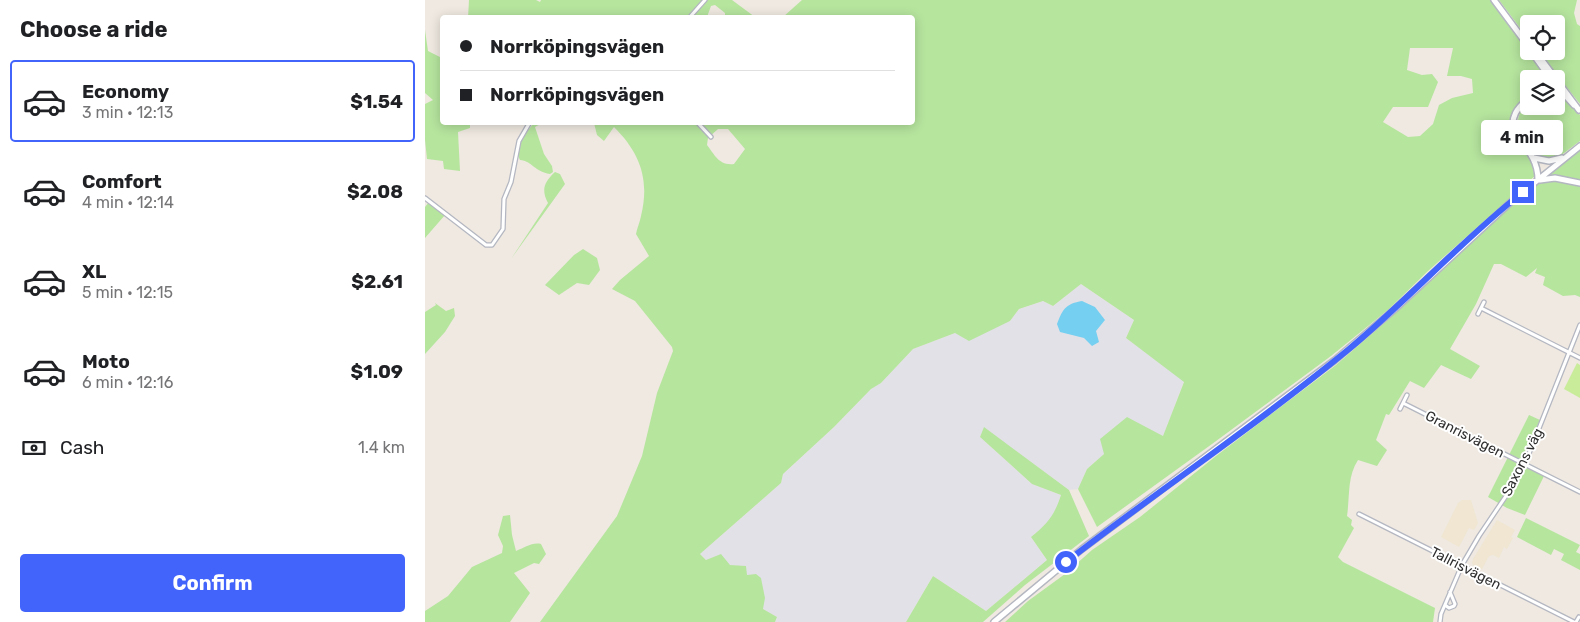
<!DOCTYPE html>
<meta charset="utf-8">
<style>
:root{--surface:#fff;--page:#f6f6f6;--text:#202124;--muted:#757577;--line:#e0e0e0;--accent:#4264fb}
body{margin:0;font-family:Rubik,sans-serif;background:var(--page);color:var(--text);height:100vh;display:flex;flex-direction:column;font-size:19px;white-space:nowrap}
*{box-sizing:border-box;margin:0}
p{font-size:16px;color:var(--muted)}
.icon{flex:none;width:28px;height:28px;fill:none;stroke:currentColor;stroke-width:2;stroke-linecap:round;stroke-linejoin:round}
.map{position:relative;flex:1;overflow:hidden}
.drawer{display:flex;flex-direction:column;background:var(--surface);width:425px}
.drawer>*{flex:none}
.top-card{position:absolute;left:15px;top:15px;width:475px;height:110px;border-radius:5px;box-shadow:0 2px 12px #0003;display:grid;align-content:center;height:110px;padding:0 20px;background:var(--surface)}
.tools{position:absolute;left:1095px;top:15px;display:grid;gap:10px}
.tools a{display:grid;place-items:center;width:45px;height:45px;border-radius:5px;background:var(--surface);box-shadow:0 2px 12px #0003;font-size:25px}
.end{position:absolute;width:22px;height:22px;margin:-11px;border:6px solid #4264fb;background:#fff;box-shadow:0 0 0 2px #fff}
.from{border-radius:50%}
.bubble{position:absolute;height:35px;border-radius:5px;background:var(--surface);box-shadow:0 2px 12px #0003;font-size:16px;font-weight:700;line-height:35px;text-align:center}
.top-card b{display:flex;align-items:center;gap:18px;height:48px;font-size:19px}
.top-card b+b{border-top:1px solid var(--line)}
.top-card i{width:12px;height:12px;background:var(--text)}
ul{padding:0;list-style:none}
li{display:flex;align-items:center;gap:15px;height:82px;margin:0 10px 8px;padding:0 10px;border:2px solid transparent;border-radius:5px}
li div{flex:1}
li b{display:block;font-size:19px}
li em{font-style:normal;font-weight:700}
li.selected{border-color:var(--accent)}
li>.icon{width:45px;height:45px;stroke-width:1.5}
h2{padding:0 20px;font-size:22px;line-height:60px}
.pay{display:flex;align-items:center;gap:12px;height:55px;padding:0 20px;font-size:19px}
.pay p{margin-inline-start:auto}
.primary-button{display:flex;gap:10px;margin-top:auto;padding:10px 20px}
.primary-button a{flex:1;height:58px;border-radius:5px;background:var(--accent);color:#fff;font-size:20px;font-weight:700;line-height:58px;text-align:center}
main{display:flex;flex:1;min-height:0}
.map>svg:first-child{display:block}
</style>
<main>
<section class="drawer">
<h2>Choose a ride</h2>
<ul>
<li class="selected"><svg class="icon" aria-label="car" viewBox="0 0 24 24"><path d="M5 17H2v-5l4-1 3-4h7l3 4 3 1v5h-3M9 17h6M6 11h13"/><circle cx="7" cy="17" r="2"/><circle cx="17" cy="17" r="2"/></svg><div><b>Economy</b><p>3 min · 12:13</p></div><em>$1.54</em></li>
<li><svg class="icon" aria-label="car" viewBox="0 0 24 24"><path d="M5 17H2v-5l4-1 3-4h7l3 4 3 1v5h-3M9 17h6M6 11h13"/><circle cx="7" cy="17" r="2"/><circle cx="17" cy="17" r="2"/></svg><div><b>Comfort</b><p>4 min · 12:14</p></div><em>$2.08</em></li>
<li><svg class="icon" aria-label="car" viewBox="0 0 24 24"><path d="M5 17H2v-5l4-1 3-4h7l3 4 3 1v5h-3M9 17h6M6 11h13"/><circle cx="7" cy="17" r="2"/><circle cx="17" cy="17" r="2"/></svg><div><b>XL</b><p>5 min · 12:15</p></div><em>$2.61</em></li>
<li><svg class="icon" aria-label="car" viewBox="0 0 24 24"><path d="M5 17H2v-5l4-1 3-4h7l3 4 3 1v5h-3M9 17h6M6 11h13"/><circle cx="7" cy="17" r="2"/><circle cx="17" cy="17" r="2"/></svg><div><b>Moto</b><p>6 min · 12:16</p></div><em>$1.09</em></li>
</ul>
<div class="pay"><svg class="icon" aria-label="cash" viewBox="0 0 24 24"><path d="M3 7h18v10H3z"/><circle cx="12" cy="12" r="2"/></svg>Cash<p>1.4 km</p></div>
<div class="primary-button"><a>Confirm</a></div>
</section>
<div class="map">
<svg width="1155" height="622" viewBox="0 0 1155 622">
<rect width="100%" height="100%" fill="#efe9e1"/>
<path fill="#e3e1e8" d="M656,284L709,320L701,338L759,381L738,437L679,454L662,469L653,489L644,490L559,428L555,437L607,484L636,495L630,513L622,524L606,537L622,560L561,611L508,576L481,622H350L352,617L339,610L326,600L305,565L281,560L275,554L356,483L358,474L409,427L446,389L456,383L488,349L530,333L585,321L594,309L618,301L628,306Z"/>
<path fill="#f0e6d1" d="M1037,500H1046L1053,523L1049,530L1044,528L1034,547L1016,537L1033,503Z
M1072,520L1090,530L1086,537L1088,538L1082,549L1079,547L1074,558L1068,555L1064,556L1057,569L1052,570L1047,563L1048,559Z"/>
<path fill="#b6e59e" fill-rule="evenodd" d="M44,0H111L115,2L116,0H307L330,17H300V13L290,5L286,6L282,17L43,18Z
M377,0H1065L1121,75L1120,79H1104V95C1093,104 1086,113 1086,127L1111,167V175L1003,271L964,309L906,356L787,444L672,527L653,489L662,469L679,454L675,439L702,417L738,436L759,382L701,338L709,320L656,284L628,306L618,301L594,309L585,321L544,341L530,333L488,349L456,383L446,389L409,427L358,474L356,483L275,554L281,560L296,554L305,565L321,566L322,575L331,574L336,578L340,598L338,609L352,617L350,622H115L192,516L217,456L232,393L248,351L247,347L210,301L187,289L195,280L224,256L211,234C212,228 215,222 216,216C225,179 215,153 189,127L179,141L172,135L169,123L488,122V18L358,17ZM985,48H1028L1022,76H1036L1047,79L1048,93L1027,98L1014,105L1008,124L995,136L983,137L958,122L968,107H1003L1013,82L1007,74L997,75L982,70ZM293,129H303L320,149L309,164C294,166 290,155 282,145L283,138Z
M1074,0H1152L1149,13L1152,24L1155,26V104L1113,51H1131V24H1104V40Z
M0,30L3,51L17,58L18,122L45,123V128L33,132L35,171L19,169L18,161L2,159L0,140V104L8,100L0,93Z
M1131,88L1155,115V141C1146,147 1136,158 1124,159C1112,160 1093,134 1093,122C1093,114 1098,108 1104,102V106H1131Z
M109,123H117L110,127L119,154L127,166L128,172L125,174C110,172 107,161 95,160C88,146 101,133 109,123Z
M1155,150V181L1133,177L1121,176Z
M130,172L135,174L140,184L86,259L123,203C116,190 119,182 130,172Z
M1130,180L1155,185V297L1150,295L1138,296L1118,285L1120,277L1110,273L1112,268L1101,277L1076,264H1069L1051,304L1025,349L1055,366L1046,379L1016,365L999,388L985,381L964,415L961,414L951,440L962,450L952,466L933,460C922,477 925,496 922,516L927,520L926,525L929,528L913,557L918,562L1010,608L1008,622H580L603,601L640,574L667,550L715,517L791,456L911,365L981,304L1096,197L1116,182Z
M4,202L20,215L0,238V207Z
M158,249L172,258L175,270L164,285L152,283L134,295L120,285L149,255Z
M10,303L21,311L29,308L30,316L20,332L0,354V312L11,305Z
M1104,415L1115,420L1094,464L1119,476L1100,515L1082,508L1063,497Z
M559,427L644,490L664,536L600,585L558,622H481L508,576L561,611L622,560L606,537C623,523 629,516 636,495L607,484L555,437Z
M85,515L87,535L91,551C99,548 107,542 116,544L121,554L114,564L109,563L89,573L105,593L85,622H0V611L23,596L47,567L77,553L78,546L73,535L78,516Z
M1101,518L1155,545L1151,552L1155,554V570L1136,560L1139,554L1129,549L1126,555L1092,537Z"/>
<path fill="#c9ec9a" d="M1152,363L1155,365V398L1139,389Z"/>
<path fill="#75cff0" d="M657,301L670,307L680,320L671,331L674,342L667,346L659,338L635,332L632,324C638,308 641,304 657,301Z"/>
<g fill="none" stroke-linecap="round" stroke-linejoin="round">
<g stroke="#b4b7c1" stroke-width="5.5">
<path id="street" d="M264,18L280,0
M272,122L286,137
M0,198L61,245H67L78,229L79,199L86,182L94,141L105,122
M1056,308L1155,358
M1053,314L1059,302
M978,403L1155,492
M975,409L982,395
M934,514L1149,622
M1020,605L1024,608L1029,606L1030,604L1025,592
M1015,622L1016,614L1037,565L1054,536L1083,493L1103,456L1155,325
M1151,622L1154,617"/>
</g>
<g stroke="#b4b7c1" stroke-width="8">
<path id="secondary" d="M1069,0L1104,47
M1110,51L1154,110
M1108,54L1126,79
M1131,85L1149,105
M1104,98C1092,108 1085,117 1089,132C1101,148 1113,159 1113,180
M1109,158L1124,161L1137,158
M1115,180L1130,178L1155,183
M569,622L657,549L910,360L970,309L1088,200L1155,146"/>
</g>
<use href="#street" stroke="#fff" stroke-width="3"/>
<use href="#secondary" stroke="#fff" stroke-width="5"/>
</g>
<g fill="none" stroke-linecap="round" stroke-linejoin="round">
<path stroke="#4264fb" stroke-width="6" d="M641,562C734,490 833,424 924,349C984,299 1037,240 1098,192"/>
</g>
<g text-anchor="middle" stroke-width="4" stroke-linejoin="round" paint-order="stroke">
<g font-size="14" fill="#2e2e2e" stroke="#fff">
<text transform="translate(1040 434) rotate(27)" y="5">Granrisvägen</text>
<text transform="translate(1097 462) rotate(-63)" y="5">Saxons väg</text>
<text transform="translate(1041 568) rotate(27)" y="5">Tallrisvägen</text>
</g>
</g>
</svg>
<div class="tools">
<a><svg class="icon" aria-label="locate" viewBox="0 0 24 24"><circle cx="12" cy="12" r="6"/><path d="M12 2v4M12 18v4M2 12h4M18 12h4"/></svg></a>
<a><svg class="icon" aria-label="layers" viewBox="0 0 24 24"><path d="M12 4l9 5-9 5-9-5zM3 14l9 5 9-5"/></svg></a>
</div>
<i class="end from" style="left:641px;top:562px"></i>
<i class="end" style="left:1098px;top:192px"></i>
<div class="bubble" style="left:1056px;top:120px;width:82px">4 min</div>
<div class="top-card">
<b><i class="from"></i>Norrköpingsvägen</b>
<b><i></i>Norrköpingsvägen</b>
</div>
</div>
</main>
